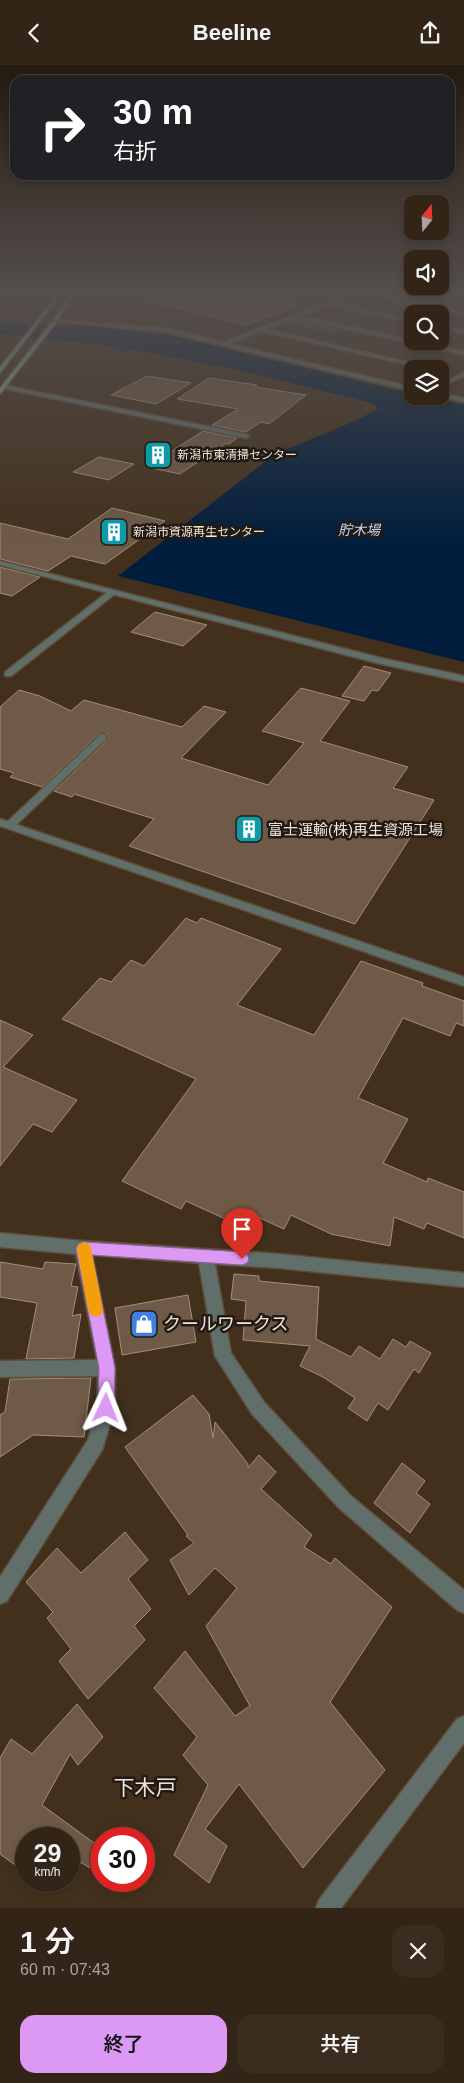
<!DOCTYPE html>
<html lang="ja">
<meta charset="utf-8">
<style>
:root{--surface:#322416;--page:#3a2c1f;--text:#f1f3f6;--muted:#a8a4a1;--line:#4d4135;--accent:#dc99f4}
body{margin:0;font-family:Helvetica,"Noto Sans JP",sans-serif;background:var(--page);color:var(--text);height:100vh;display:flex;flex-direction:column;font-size:19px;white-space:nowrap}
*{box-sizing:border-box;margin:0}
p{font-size:16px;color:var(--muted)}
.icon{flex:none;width:28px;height:28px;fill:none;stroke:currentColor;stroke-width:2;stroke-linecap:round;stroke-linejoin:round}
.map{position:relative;height:1843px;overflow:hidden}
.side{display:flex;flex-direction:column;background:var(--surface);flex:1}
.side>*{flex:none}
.guide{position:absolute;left:10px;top:10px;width:445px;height:105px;border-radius:15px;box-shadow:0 2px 8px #0003,0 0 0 1px var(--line);background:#202124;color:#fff;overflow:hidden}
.needle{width:32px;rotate:18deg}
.buttons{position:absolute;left:404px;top:130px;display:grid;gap:10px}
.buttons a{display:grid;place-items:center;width:45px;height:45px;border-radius:10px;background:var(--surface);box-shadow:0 2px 8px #0003,0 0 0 1px var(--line);font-size:25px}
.speed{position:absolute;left:15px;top:1762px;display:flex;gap:10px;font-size:25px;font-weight:700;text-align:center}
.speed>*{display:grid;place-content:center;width:65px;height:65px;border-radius:50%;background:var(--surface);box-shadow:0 2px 8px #0003,0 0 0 1px var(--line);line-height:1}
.speed small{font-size:12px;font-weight:400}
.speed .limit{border:8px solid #d22;background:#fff;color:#111}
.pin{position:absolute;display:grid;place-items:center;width:42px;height:42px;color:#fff;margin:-51px -21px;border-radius:50% 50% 50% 0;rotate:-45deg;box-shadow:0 0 5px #0007}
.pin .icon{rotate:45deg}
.me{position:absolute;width:55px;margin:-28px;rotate:2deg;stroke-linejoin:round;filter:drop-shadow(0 0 4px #0008)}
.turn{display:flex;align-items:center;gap:18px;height:105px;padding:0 20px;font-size:22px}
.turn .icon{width:65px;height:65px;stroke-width:2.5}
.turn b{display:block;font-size:35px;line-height:42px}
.round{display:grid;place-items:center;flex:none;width:52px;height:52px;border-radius:15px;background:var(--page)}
.overview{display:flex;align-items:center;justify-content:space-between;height:85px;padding:0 20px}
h1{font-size:30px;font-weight:600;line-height:38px}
.primary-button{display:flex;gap:10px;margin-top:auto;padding:10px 20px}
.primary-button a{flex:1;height:58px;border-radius:15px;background:var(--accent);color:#111;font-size:20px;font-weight:600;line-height:58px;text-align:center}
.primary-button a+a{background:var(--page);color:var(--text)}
header{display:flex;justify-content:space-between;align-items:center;height:65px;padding:0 20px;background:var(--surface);font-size:22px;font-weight:600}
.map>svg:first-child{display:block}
.green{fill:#3d6537}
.water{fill:#001d3d}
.building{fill:#6e5a46;stroke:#a48e79}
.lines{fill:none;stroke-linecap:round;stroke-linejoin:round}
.lane-casing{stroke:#5e4d3b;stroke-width:3}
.street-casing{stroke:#5e4d3b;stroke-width:3}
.primary-casing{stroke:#5e4d3b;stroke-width:3}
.path{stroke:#9a8b7c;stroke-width:1;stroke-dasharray:1 2;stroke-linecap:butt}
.lane{fill:#616f6b;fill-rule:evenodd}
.street{fill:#616f6b;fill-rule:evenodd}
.primary{fill:#8ca9a1;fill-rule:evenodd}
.route{fill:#dc99f4;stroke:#8f639f}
.slow{fill:#f59e0b}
.labels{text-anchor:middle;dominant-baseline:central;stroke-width:5;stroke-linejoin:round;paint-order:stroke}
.far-poi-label{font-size:12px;fill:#efe3d8;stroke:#221a12;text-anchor:start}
.far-water-label{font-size:14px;font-style:italic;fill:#b9d7fb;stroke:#221a12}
.poi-label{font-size:15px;fill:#efe3d8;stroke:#221a12;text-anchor:start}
.near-poi-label{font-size:18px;fill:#efe3d8;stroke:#221a12;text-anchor:start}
.near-quarter-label{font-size:21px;fill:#efe3d8;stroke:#221a12}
</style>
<header><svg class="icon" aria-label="back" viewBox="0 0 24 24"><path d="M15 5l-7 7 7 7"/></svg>Beeline<svg class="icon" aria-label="share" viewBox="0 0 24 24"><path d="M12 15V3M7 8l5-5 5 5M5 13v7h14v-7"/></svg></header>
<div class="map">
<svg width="464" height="1843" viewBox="0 0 464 1843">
<rect width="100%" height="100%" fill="#42301d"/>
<path class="green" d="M295,251L343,262L330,267L282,257Z"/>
<path class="water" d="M0,256L70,263L72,260H79L166,269L412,329V331H424L464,340V597L118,511L275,389L350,358L377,345L375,339L243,306L130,284L123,287L118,285L120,282L0,269Z"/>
<path class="building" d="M142,225H237L304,239L246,260L141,234Z
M147,311L191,318L156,339L111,330Z
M209,313L257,320L255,322L306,330L269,359L261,357L246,367L212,360L238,344L177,334Z
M203,366L237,373L229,379L226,378L180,409L147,402Z
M99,392L134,399L109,415L73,407Z
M112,443L165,456L105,499L71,491L48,506L0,494V458L68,474Z
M0,502L40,512L12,531L0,528Z
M155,547L207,560L183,581L131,567Z
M364,601L391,608L378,626L372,625L364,636L342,631Z
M301,623L350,636L320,676L408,702L393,723L434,735L355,859L129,781L154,754L74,729L72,732L54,726L107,675V668L99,669L42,722L10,712L14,708L0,704V642L19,625L40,631L71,646L84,635L182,662L204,641L226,647L181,693L268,720L304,678L262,666Z
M186,853L197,858L201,853L281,884L237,940L314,970L361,896L423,918L422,921L464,936V961L456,958L450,971L403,953L358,1033L408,1054L383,1098L427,1117L428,1113L464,1127V1173L427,1158L424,1164L394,1152L390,1181L331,1169L291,1150L284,1164L251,1149L243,1162L186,1136L181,1144L122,1116L196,1014L62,954L100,913L111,917L131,895L144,901Z
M0,955L33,970L3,1002L77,1035L52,1067L33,1059L0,1101Z
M0,1197L43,1204L45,1197L76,1199L71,1221L78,1222L72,1251L81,1249L74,1293L26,1294L37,1238L0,1232Z
M234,1209L259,1211V1216L319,1222L316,1274L351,1292L359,1281L380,1294L393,1274L406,1282L410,1276L431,1288L419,1308L414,1304L388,1345L378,1338L367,1356L348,1343L355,1333L323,1312L300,1301L310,1281L243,1275L246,1236L231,1234Z
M188,1230L196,1277L122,1290L115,1243Z
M91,1313L84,1372L33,1370L0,1392V1350L5,1347L10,1314Z
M193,1330L209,1349L213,1373L215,1357L248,1399V1403L259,1390L276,1407L261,1424L312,1470L304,1482L331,1499L335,1493L392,1542L330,1637L385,1705L303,1803L239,1719L205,1764L227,1781L209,1818L174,1790L208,1720L183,1690L197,1672L154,1623L185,1586L235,1651L250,1641L206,1561L237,1523L215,1503L189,1530L170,1495L194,1478L186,1471L188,1470L125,1382Z
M402,1398L425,1416L416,1428L430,1439L410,1468L374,1438Z
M125,1467L148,1495L128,1514L151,1544L134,1561L145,1575L88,1634L59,1596L71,1584L47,1553L53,1547L26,1517L57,1483L81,1508Z
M77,1639L103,1672L78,1700L70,1689L42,1740L101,1783V1809L69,1791V1774H26V1808L0,1789V1693L11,1674L32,1689Z"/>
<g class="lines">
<g class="lane-casing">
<path id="lane" d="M109,526L116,528L11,611H5V607Z
M103,669L106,670V674L14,762H6L5,760L6,758L100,670Z"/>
</g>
<g class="street-casing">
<path id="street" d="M357,225H365L464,247V249L360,228L334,238L412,255V257L329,240L301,251L464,286V290L296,253L266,264L437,304H426L261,266L230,279L412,322V326L166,267L53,256L55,255L166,263L224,277Z
M443,225L464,227V229L445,226Z
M440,260L464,265V269L440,264Z
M464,307V311L440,323V319Z
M3,320L246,369L249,371L246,373L1,323Z
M440,328L464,333V337L438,331H440Z
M0,496L381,593L464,611V617L377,598L0,500Z
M0,754L464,912V921L0,761Z
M0,1168L83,1176L279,1189L464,1208V1222L279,1203L215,1199L231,1288L264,1337L351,1431L464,1525V1548L457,1545L339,1443L252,1349L215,1291L199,1198L92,1190L115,1303V1343L102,1385L7,1536L0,1539V1512L88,1375L97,1343L98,1311L0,1312V1296L97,1295L76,1189L0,1182Z
M464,1651V1678L341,1843H316L319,1835L457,1654Z"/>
</g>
<g class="primary-casing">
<path id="primary" d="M61,225H65L0,308V302Z
M73,225H77L57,257L0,329V323L53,255Z"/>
</g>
<path class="path" d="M0,250L21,252"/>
<use href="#lane" class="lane"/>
<use href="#street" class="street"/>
<use href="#primary" class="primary"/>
</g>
<linearGradient id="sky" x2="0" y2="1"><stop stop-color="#241a10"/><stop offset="0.47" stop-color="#544e4c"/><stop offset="1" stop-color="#544e4c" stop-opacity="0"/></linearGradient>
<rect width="464" height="483" fill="url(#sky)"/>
<path class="route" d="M84,1177L242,1187L247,1189L249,1194L247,1198L242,1200L92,1190L115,1303L114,1343L111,1349L106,1351L100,1349L98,1343L99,1303L76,1183L79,1179Z"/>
<path class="slow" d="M84,1177L89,1179L91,1183L103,1245L101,1250L96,1252L91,1250L88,1245L77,1183L79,1179Z"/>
<defs>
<g id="building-square" transform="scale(1.4375)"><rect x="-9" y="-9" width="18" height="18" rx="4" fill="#0f9aa8" stroke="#221a12"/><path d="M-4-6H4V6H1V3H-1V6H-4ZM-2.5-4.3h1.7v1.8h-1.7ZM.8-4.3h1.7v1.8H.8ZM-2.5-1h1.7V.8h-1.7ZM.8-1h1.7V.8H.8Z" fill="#fff"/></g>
<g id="shop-square" transform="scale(1.4375)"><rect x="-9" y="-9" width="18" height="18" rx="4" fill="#3f7fe0" stroke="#221a12"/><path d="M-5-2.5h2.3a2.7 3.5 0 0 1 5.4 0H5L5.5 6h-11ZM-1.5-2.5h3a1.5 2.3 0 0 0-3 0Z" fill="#fff"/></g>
</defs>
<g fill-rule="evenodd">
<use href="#building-square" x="158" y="390"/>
<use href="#building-square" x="114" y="467"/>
<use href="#building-square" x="249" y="764"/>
<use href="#shop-square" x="144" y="1259"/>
</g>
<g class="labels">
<g class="far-poi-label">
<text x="177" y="390">新潟市東清掃センター</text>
<text x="133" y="467">新潟市資源再生センター</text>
</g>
<g class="far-water-label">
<text x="359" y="465">貯木場</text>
</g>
<g class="poi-label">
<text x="268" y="764">富士運輸(株)再生資源工場</text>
</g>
<g class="near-poi-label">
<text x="163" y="1259">クールワークス</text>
</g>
<g class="near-quarter-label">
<text x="145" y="1722">下木戸</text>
</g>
</g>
</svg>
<div class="buttons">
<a><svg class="needle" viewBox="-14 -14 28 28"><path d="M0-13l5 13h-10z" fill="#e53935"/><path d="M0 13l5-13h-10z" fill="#a8a4a1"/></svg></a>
<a><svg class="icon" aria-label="sound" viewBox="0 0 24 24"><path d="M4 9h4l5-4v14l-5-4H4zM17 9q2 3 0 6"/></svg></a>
<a><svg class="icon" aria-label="search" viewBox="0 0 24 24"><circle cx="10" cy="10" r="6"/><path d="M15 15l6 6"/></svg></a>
<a><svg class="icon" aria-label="layers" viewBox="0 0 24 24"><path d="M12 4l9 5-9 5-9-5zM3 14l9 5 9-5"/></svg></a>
</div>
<div class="speed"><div>29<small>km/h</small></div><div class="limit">30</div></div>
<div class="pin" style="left:242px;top:1194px;background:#d93025"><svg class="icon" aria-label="arrive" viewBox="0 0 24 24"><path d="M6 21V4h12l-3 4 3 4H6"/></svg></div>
<svg class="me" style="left:106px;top:1343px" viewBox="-20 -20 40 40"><path d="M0-17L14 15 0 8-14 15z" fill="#dc99f4" stroke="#fff" stroke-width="4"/></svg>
<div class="guide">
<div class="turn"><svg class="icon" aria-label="right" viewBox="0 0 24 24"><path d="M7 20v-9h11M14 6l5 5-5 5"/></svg><div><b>30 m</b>右折</div></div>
</div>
</div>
<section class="side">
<div class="overview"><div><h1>1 分</h1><p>60 m · 07:43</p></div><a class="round"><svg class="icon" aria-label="close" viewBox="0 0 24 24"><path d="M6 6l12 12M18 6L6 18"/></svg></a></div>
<div class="primary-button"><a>終了</a><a>共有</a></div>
</section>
